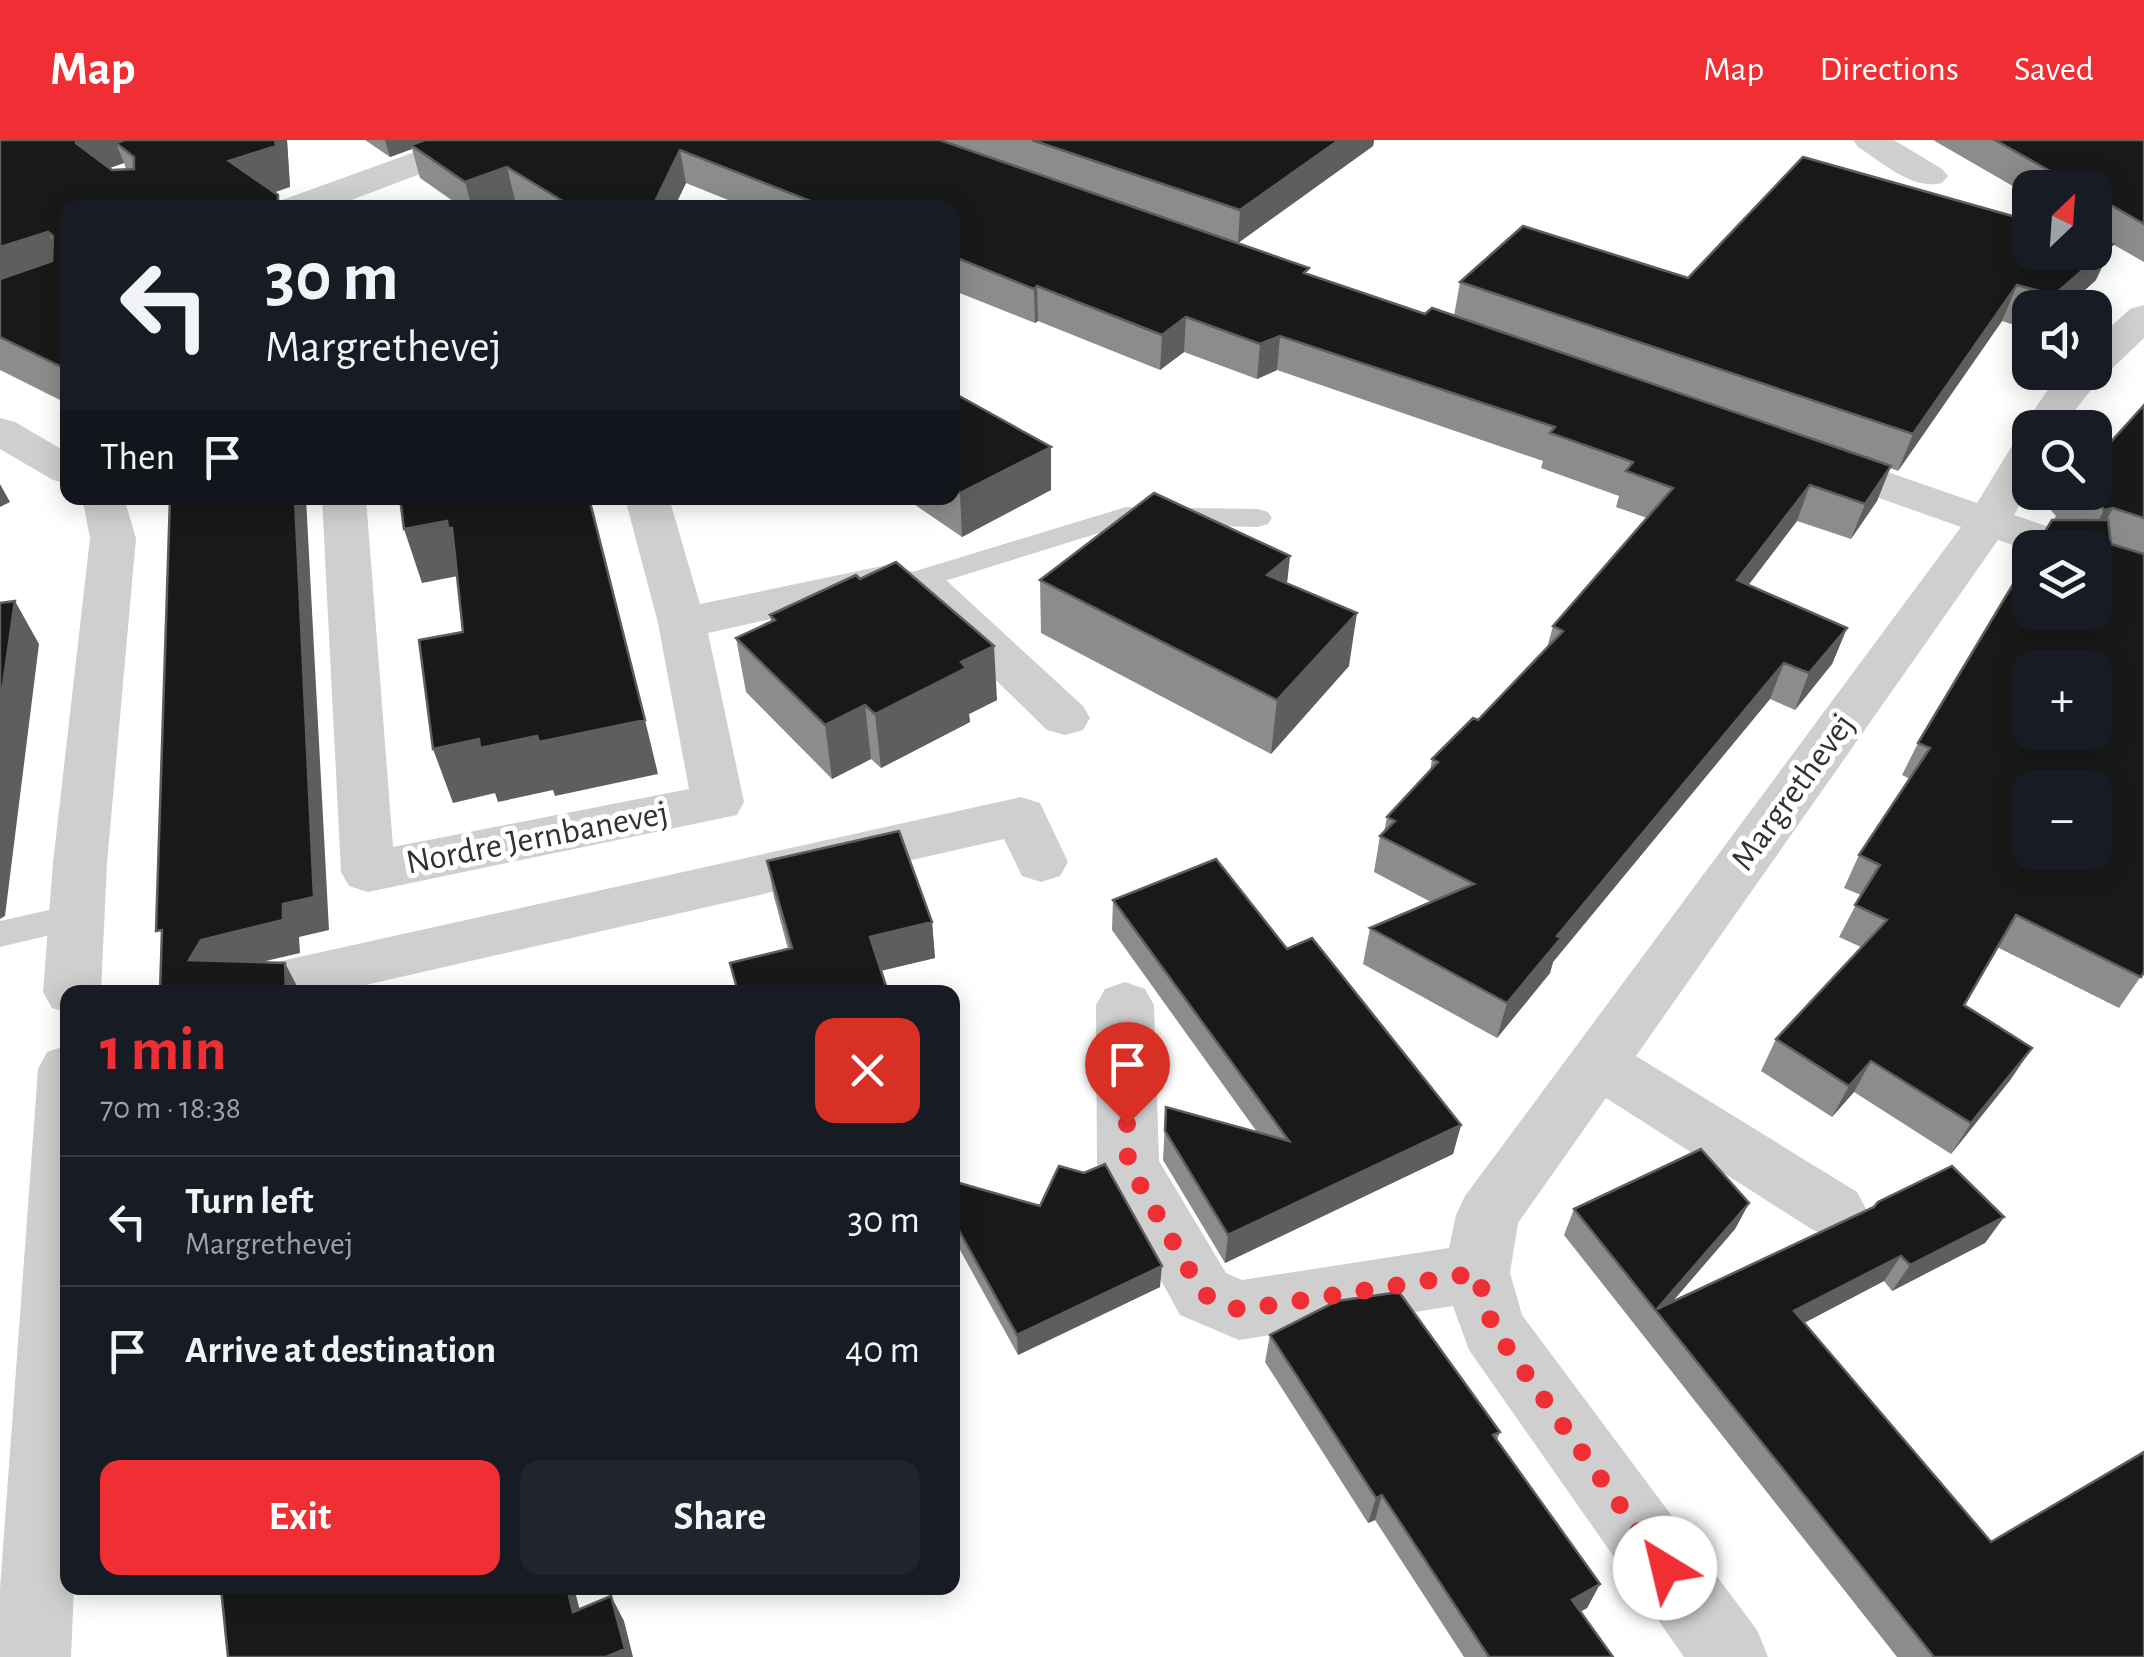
<!DOCTYPE html>
<meta charset="utf-8">
<style>
:root{--surface:#171b24;--page:#20242c;--text:#f1f3f6;--muted:#9ea1a6;--line:#363941;--accent:#ef2f33}
body{margin:0;font-family:"Alegreya Sans",sans-serif;background:var(--page);color:var(--text);height:100vh;display:flex;flex-direction:column;font-size:38px;white-space:nowrap}
*{box-sizing:border-box;margin:0}
p{font-size:32px;color:var(--muted)}
.icon{flex:none;width:55px;height:55px;fill:none;stroke:currentColor;stroke-width:2;stroke-linecap:round;stroke-linejoin:round}
.map{position:relative;flex:1;overflow:hidden}
.drawer{position:absolute;left:60px;top:845px;width:900px;height:610px;display:flex;flex-direction:column;background:var(--surface);border-radius:20px;box-shadow:0 5px 25px #0003}
.drawer>*{flex:none}
.top-card{position:absolute;left:60px;top:60px;width:900px;height:305px;border-radius:20px;box-shadow:0 5px 25px #0003;background:#171b24;color:var(--text);overflow:hidden}
.needle{width:65px;rotate:25deg}
.fabs{position:absolute;left:2012px;top:30px;display:grid;gap:20px}
.fabs a{display:grid;place-items:center;width:100px;height:100px;border-radius:20px;background:var(--surface);box-shadow:0 5px 25px #0003;font-size:50px}
.pin{position:absolute;display:grid;place-items:center;width:85px;height:85px;color:#fff;margin:-102px -42px;border-radius:50% 50% 50% 0;rotate:-45deg;box-shadow:0 0 10px #0007}
.pin .icon{rotate:45deg}
.me{position:absolute;width:110px;margin:-55px;rotate:324deg;stroke-linejoin:round;filter:drop-shadow(0 0 8px #0008)}
.turn{display:flex;align-items:center;gap:35px;height:210px;padding:0 40px;font-size:45px}
.turn .icon{width:130px;height:130px;stroke-width:2.5}
.turn b{display:block;font-size:70px;line-height:85px}
.then{display:flex;align-items:center;height:95px;padding:0 40px;background:#0003;gap:20px;font-size:38px}
.round{display:grid;place-items:center;flex:none;width:105px;height:105px;border-radius:20px;background:var(--page)}
.overview{display:flex;align-items:center;justify-content:space-between;height:170px;padding:0 40px}
h1{font-size:60px;font-weight:700;line-height:75px;color:var(--accent)}
.primary-button{display:flex;gap:20px;margin-top:auto;padding:20px 40px}
.primary-button a{flex:1;height:115px;border-radius:20px;background:var(--accent);color:#fff;font-size:40px;font-weight:700;line-height:115px;text-align:center}
.primary-button a+a{background:var(--page);color:var(--text)}
ul{padding:0;list-style:none}
li{display:flex;align-items:center;gap:30px;height:130px;padding:0 40px;border-top:2px solid var(--line)}
li div{flex:1}
li b{display:block;font-size:38px}
li em{font-style:normal}
header{display:flex;align-items:center;gap:60px;box-sizing:border-box;height:140px;padding:0 50px;background:var(--accent);color:#fff}
header strong{font-size:48px}
nav{display:flex;gap:55px;margin-inline-start:auto;font-size:35px}
.map>svg:first-child{display:block}
.lines{fill:none;stroke-linecap:round;stroke-linejoin:round}
.service{fill:#cfcfcf;fill-rule:evenodd}
.minor{fill:#cfcfcf;fill-rule:evenodd}
.tertiary{fill:#cfcfcf;fill-rule:evenodd}
.wall{fill:#8c8c8c;fill-rule:evenodd}
.shaded-wall{fill:#5e5e5e}
.building{fill:#191919;stroke:#5e5e5e;stroke-width:2.5;fill-rule:evenodd}
.route{stroke:#ef2f33;stroke-width:18;stroke-dasharray:0 32.4}
.labels{text-anchor:middle;dominant-baseline:central;stroke-width:10;stroke-linejoin:round;paint-order:stroke}
.street-label{font-size:35px;fill:#323232;stroke:#fff}
</style>
<header>
<strong>Map</strong>
<nav><a>Map</a><a>Directions</a><a>Saved</a></nav>
</header>
<div class="map">
<svg width="2144" height="1517" viewBox="0 0 2144 1517">
<rect width="100%" height="100%" fill="#fff"/>
<g class="lines">
<path class="service" d="M1126,367L1258,369L1268,372L1272,378L1268,384L1258,387L1128,384L906,453L896,451L891,444L896,437Z
M76,764L88,768L94,777L88,786L0,807V781Z"/>
<path class="minor" d="M1853,0H1894L1942,29L1948,36L1942,43C1913,51 1882,22 1858,7Z
M2144,165V198C2113,228 2086,250 2064,288H2030V347L2014,375L2081,398L2087,408H2030V411L1998,400L1636,916L1857,1052L1867,1071L1857,1090L1835,1098L1813,1090L1606,958L1518,1083L1510,1133L1522,1175L1757,1490L1768,1517H1684L1469,1210L1453,1166L1239,1200L1180,1175L1097,1024L1096,865L1105,849L1125,842L1145,849L1154,865L1159,1021L1226,1133L1242,1140L1449,1108L1456,1075L1465,1056L1961,387L1797,329L1791,320L1797,311L1812,307L1827,311L1977,363L2015,301L2030,297L2022,288L2060,232H2095V201L2130,169Z
M322,358H366L393,707L689,649L658,483L625,358H669L700,464L887,425L946,440L1083,566L1090,578L1083,590L1065,595L1047,590L914,460L887,453L708,493L744,662L737,675L368,752L349,746L341,732Z
M1021,657L1040,663L1068,722L1060,736L1041,742L1022,736L1004,699L335,852H211L220,836L240,830Z"/>
<path class="tertiary" d="M448,0H497L492,7L330,68H277L282,60Z
M0,278L15,282L68,313V344L53,340L0,309Z
M78,358H124L136,398L107,723L101,852H68V873L52,868L43,852L53,723L90,398L84,367Z
M68,905V1448H74L71,1517H0V1449L38,929L47,912Z"/>
</g>
<path class="wall" d="M0,0H287L290,47L68,68V264L0,230ZM124,23L126,29L112,30L110,28Z
M365,0H1374L1373,6L1238,103L1308,134L1425,174L1454,176L1460,142L1688,138L2096,140L2065,168H2030V190L2002,181L1898,331L1890,328L1877,361L1851,399L1797,381L1748,445L1847,488L1832,524L1795,570L1770,559L1553,822L1550,833L1497,898L1363,824L1370,788L1431,762L1374,732L1380,696L1384,692L1387,677L1430,631L1432,619L1478,580L1547,508L1553,486L1647,378L1616,367L1619,356L1541,328L1543,321L1277,230L1257,239L1184,212L1160,230L1038,181L1035,183L952,150V68H748L686,43L674,68H526L515,60L495,68H463L420,38L412,9L390,17Z
M1933,0H2144V122L2095,94V48H2030V56Z
M952,252L1051,307V350L962,397L905,358H952Z
M2144,265V832L2119,868L1997,807L1964,865L2011,939L1951,1014L1854,952L1832,977L1761,931L1776,899L1861,807L1839,797L1861,755L1844,748L1859,715L1910,639L1902,635L1918,603L2056,376L2035,352H2095L2108,305Z
M1290,416L1287,443L1349,526L1271,614L1041,493L1040,440Z
M770,475L997,560L969,574L970,582L881,628L871,619L832,639L746,552L736,498L771,482Z
M767,721L932,782L935,818L881,831L888,852H737L730,823L788,809L774,757Z
M1113,760L1287,809L1461,985L1453,1014L1225,1123L1163,1020L1166,967L1257,992L1112,790Z
M1084,1033L1160,1147L1018,1215L960,1110L952,1112V1041L1040,1066Z
M1749,1063L1735,1089L1673,1161L2004,1077L1985,1103L1892,1151L1884,1141L1804,1183L1991,1402L2144,1517H1897L1564,1095L1574,1069Z
M1270,1195L1500,1292L1497,1300L1600,1444L1587,1468L1581,1471L1613,1517H1464L1375,1380L1368,1383L1265,1222Z"/>
<path class="shaded-wall" d="M76,0H192L134,17L116,3L124,23L98,32L93,39Z
M275,0H287L290,47L244,63L229,21Z
M385,0H437L411,5L412,9L390,17Z
M1339,0H1374L1373,6L1238,103L1240,70Z
M680,10L686,43L674,68H652Z
M507,27L515,60L495,68H472L465,42Z
M48,92L67,134L0,156V107Z
M2113,104L2096,140L2065,168H2048L2054,155Z
M2017,145L2002,181L1898,331L1913,294Z
M1037,146L1038,181L1035,183L1034,149Z
M1186,177L1184,212L1160,230L1162,195Z
M1280,196L1277,230L1257,239L1260,204Z
M1051,307V350L962,397L960,353Z
M1891,326L1877,361L1851,399L1865,364Z
M0,344L10,362L0,367Z
M1810,345L1797,381L1725,476L1737,440Z
M295,358H306L329,790L299,797L300,813L219,832L189,820L201,800L283,764Z
M2113,368L2096,400L2088,402L2104,370Z
M447,381L452,388L463,435L422,443L404,389Z
M1290,416L1284,469L1267,435Z
M15,461L39,504L5,776L0,779V566Z
M1357,473L1349,526L1271,614L1277,560Z
M1847,488L1832,524L1795,570L1809,533Z
M994,506L997,560L969,574L970,582L881,628L875,574L961,522Z
M1784,523L1770,559L1553,822L1550,833L1497,898L1507,863L1557,796Z
M865,565L871,619L832,639L825,585Z
M645,580L658,634L555,656L553,650L498,662L495,653L453,663L433,609L479,599L537,596Z
M932,782L935,818L875,832L870,797Z
M285,823L300,852H286Z
M2032,908L2011,939L1951,1014L1971,983Z
M1871,921L1854,952L1832,977L1849,946Z
M1461,985L1453,1014L1225,1123L1228,1095Z
M1749,1063L1735,1089L1660,1176L1656,1171Z
M2004,1077L1985,1103L1892,1151L1910,1125Z
M958,1089L960,1110L952,1112V1090Z
M1901,1116L1884,1141L1779,1196L1794,1171Z
M1162,1126L1160,1147L1018,1215L1017,1195Z
M1382,1355L1375,1380L1368,1383L1376,1358Z
M1600,1444L1587,1468L1559,1483L1572,1460Z
M567,1448H574L587,1497L573,1472Z
M611,1456L624,1481L633,1517H606Z"/>
<path class="building" d="M0,0H76V3L112,30L134,29V17L116,3L124,0H275L276,6L229,21L278,55V68H68V230L0,197V139L52,121L53,96L48,92L0,107Z
M425,0H940L1309,128L1304,133L1425,174L1432,168L1891,326L1865,364L1810,345L1737,440L1847,488L1809,533L1784,523L1557,796L1561,798L1507,863L1370,788L1474,744L1380,696L1395,681L1387,677L1438,622L1432,619L1473,578L1478,580L1563,491L1553,486L1673,348L1626,331L1633,322L1550,293L1555,287L1280,196L1260,204L1186,177L1162,195L1037,146L1034,149L952,116V68H828L680,10L652,68H574L507,27L465,42L411,5Z
M1032,0H1339L1240,70Z
M1995,0H2144V84L2095,56V48H2080Z
M1803,17L2030,81V112H2095V99L2113,104L2054,155L2017,145L1913,294L1460,142L1523,86L1688,138Z
M952,252L1051,307L960,353L952,348Z
M2144,265V378L2113,368L2104,370L2099,362L2069,352H2095V301L2108,305Z
M1154,353L1290,416L1267,435L1357,473L1277,560L1040,440Z
M170,358H295L314,757L283,764V780L201,800L189,820L285,823L286,852H160L162,790L156,791Z
M400,358H589L645,580L539,602L537,596L480,608L479,599L433,609L419,500L463,492L452,388H448L447,381L404,389Z
M2052,380H2108L2111,404L2144,414V832L2141,837L2016,775L1964,865L2032,908L1971,983L1871,921L1849,946L1776,899L1887,780L1855,765L1880,725L1859,715L1930,608L1918,603L2030,416V472H2095V408H2035ZM2030,528H2095V592H2030ZM2030,648H2095V712H2030Z
M896,422L994,506L961,522L966,528L875,574L865,565L825,585L736,498L775,480L770,475L856,435L860,439Z
M15,461L0,566V463Z
M899,691L932,782L870,797L888,852H738L730,823L792,808L767,721Z
M1216,719L1287,809L1312,798L1461,985L1228,1095L1165,991L1166,967L1289,1001L1113,760Z
M1701,1009L1749,1063L1657,1169L1874,1067L1878,1062L1952,1026L2004,1077L1910,1125L1901,1116L1794,1171L1991,1402L2144,1312V1517H1934L1574,1069Z
M1105,1024L1162,1126L1017,1195L958,1089L952,1090V1041L1040,1066L1059,1026L1084,1033Z
M1399,1152L1500,1292L1493,1295L1600,1444L1572,1460L1613,1517H1489L1382,1355L1376,1358L1270,1195L1337,1161Z
M221,1448H567L573,1472L611,1456L625,1509L606,1517H228Z"/>
<g class="lines">
<path class="route" d="M1127,984L1128,1024L1203,1154L1240,1170L1477,1133L1493,1188L1665,1428"/>
</g>
<g class="labels">
<g class="street-label">
<text transform="translate(1793 652) rotate(-54)">Margrethevej</text>
<text transform="translate(537 698) rotate(-11)">Nordre Jernbanevej</text>
</g>
</g>
</svg>
<div class="fabs">
<a><svg class="needle" viewBox="-14 -14 28 28"><path d="M0-13l5 13h-10z" fill="#e53935"/><path d="M0 13l5-13h-10z" fill="#9ea1a6"/></svg></a>
<a><svg class="icon" aria-label="sound" viewBox="0 0 24 24"><path d="M4 9h4l5-4v14l-5-4H4zM17 9q2 3 0 6"/></svg></a>
<a><svg class="icon" aria-label="search" viewBox="0 0 24 24"><circle cx="10" cy="10" r="6"/><path d="M15 15l6 6"/></svg></a>
<a><svg class="icon" aria-label="layers" viewBox="0 0 24 24"><path d="M12 4l9 5-9 5-9-5zM3 14l9 5 9-5"/></svg></a>
<a>+</a>
<a>−</a>
</div>
<div class="pin" style="left:1127px;top:984px;background:#d93025"><svg class="icon" aria-label="arrive" viewBox="0 0 24 24"><path d="M6 21V4h12l-3 4 3 4H6"/></svg></div>
<svg class="me" style="left:1665px;top:1428px" viewBox="-20 -20 40 40"><circle r="19" fill="#fff"/><path d="M0-13L10 11 0 6-10 11z" fill="#ef2f33"/></svg>
<div class="top-card">
<div class="turn"><svg class="icon" aria-label="left" viewBox="0 0 24 24"><path d="M17 20v-9H6M10 6l-5 5 5 5"/></svg><div><b>30 m</b>Margrethevej</div></div>
<div class="then">Then<svg class="icon" aria-label="arrive" viewBox="0 0 24 24"><path d="M6 21V4h12l-3 4 3 4H6"/></svg></div>
</div>
<section class="drawer">
<div class="overview"><div><h1>1 min</h1><p>70 m · 18:38</p></div><a class="round" style="background:#d93025;color:#fff"><svg class="icon" aria-label="close" viewBox="0 0 24 24"><path d="M6 6l12 12M18 6L6 18"/></svg></a></div>
<ul>
<li><svg class="icon" aria-label="left" viewBox="0 0 24 24"><path d="M17 20v-9H6M10 6l-5 5 5 5"/></svg><div><b>Turn left</b><p>Margrethevej</p></div><em>30 m</em></li>
<li><svg class="icon" aria-label="arrive" viewBox="0 0 24 24"><path d="M6 21V4h12l-3 4 3 4H6"/></svg><div><b>Arrive at destination</b></div><em>40 m</em></li>
</ul>
<div class="primary-button"><a>Exit</a><a>Share</a></div>
</section>
</div>
